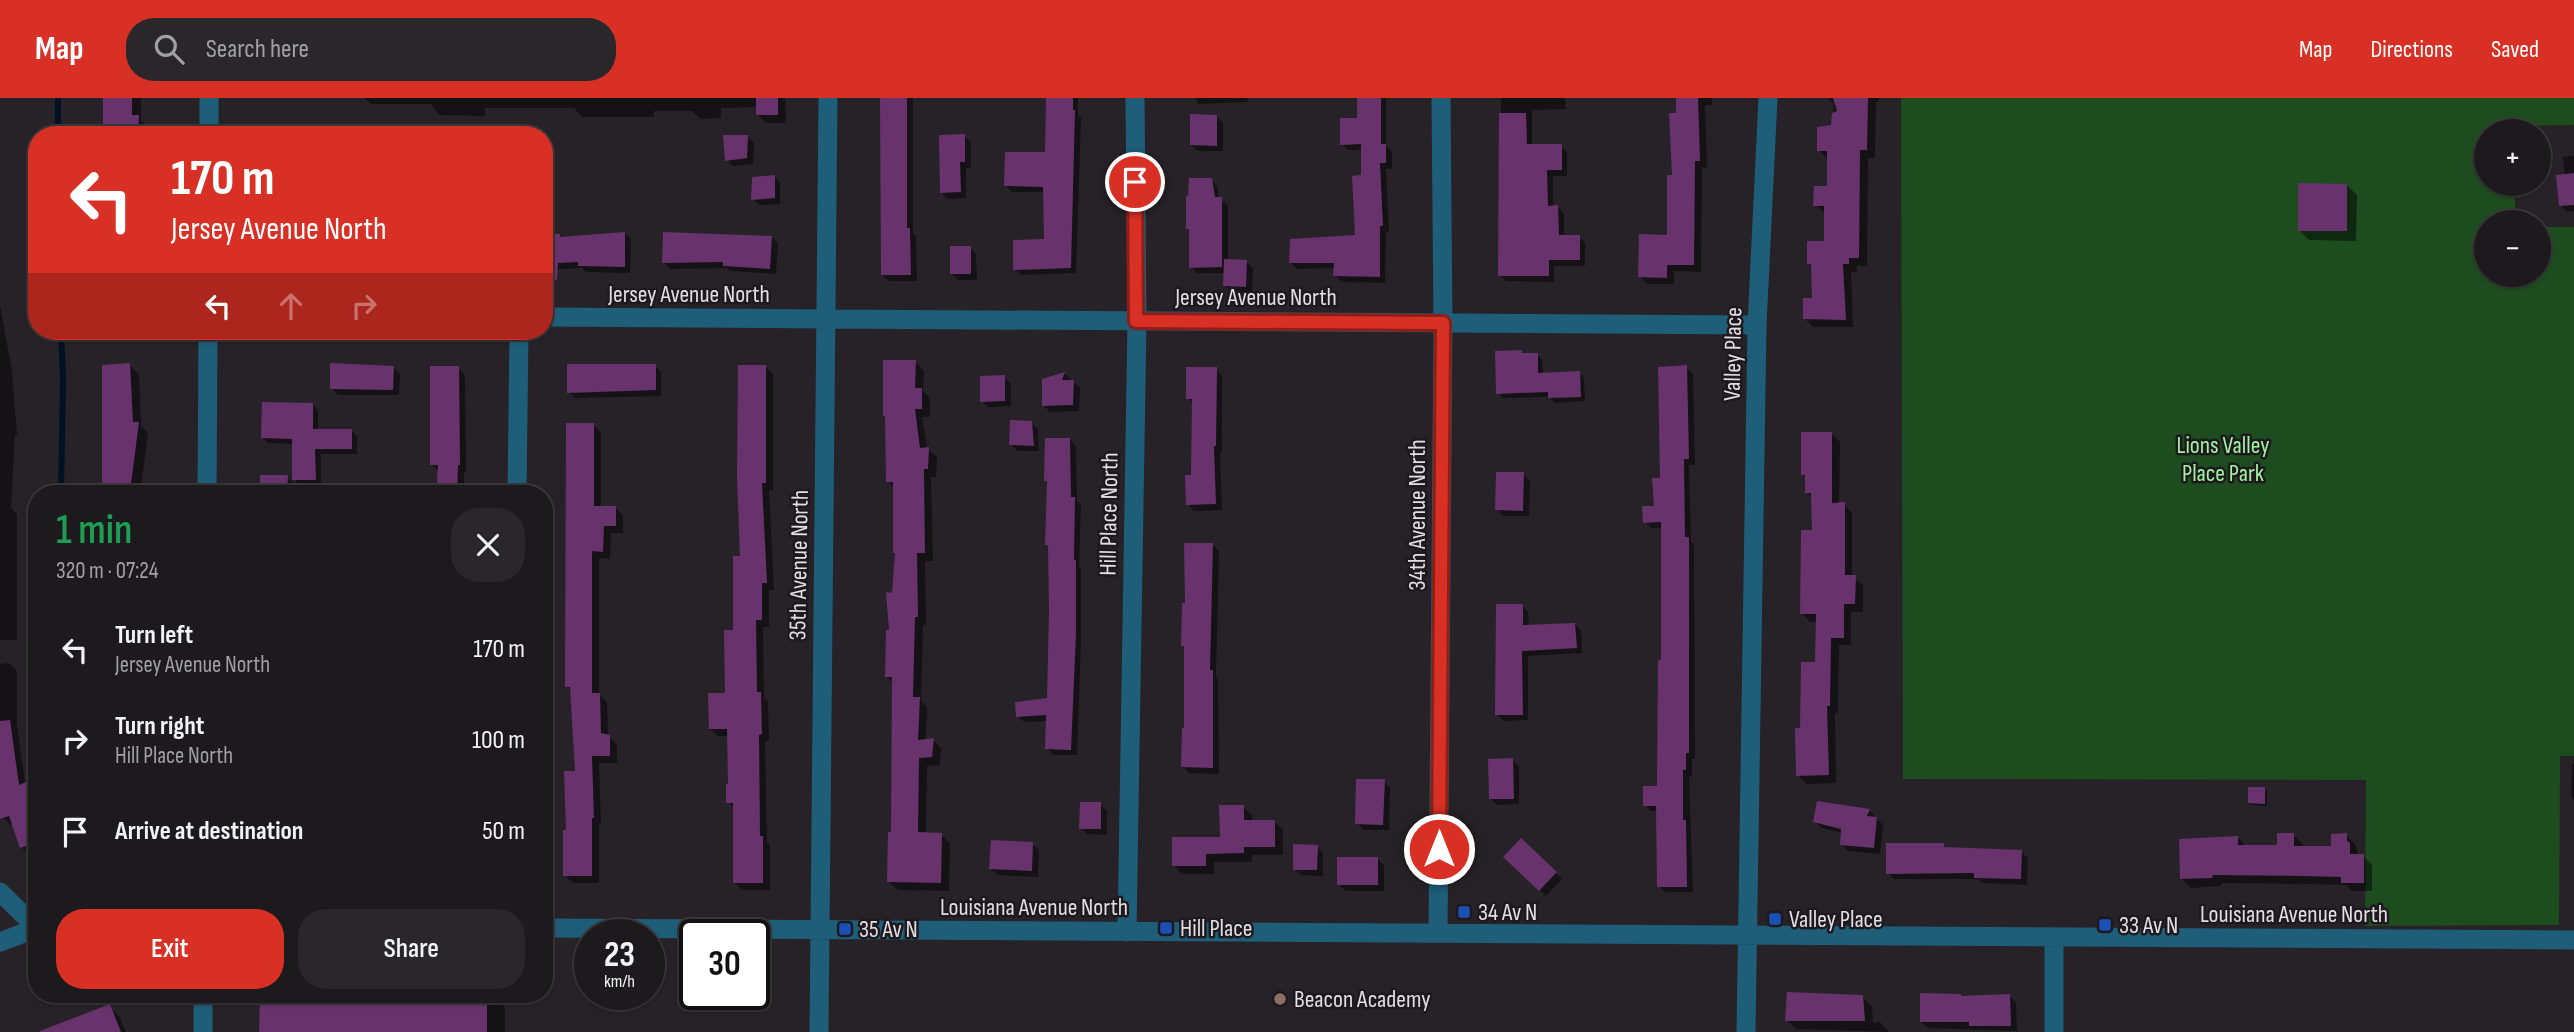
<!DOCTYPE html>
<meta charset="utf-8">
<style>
:root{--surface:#1d1a1d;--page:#2a272a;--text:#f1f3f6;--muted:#a0a1a4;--line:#3b383b;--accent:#d93025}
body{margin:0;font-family:"Sofia Sans Condensed",sans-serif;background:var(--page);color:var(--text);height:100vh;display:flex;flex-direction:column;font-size:26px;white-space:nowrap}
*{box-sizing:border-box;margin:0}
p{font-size:23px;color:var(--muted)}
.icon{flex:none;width:38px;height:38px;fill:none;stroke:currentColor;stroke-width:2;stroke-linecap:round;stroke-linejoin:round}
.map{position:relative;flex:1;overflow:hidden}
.side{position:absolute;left:28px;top:387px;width:525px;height:518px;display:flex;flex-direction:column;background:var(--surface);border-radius:28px;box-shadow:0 2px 5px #0004,0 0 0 2px var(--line)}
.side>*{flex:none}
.hud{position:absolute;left:28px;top:28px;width:525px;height:214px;border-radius:28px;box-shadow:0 2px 5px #0004,0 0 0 2px var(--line);background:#d93025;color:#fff;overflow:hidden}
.fabs{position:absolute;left:2474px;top:21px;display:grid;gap:14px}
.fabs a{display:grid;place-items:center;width:77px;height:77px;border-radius:50%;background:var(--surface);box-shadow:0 2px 5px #0004,0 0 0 2px var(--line);font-size:35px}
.speed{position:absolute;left:574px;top:821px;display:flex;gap:14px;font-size:35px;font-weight:700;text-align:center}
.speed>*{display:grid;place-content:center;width:91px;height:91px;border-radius:50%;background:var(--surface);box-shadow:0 2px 5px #0004,0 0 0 2px var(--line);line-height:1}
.speed small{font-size:18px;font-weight:400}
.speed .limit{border:4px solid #111;border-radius:10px;background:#fff;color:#111}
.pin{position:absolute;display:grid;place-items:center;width:60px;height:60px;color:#fff;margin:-30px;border:4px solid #fff;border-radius:50%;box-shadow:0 2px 7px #0007}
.me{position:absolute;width:77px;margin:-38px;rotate:0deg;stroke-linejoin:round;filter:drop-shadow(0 0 5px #0008)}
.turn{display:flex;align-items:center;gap:24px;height:147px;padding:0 28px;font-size:32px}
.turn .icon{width:91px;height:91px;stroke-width:2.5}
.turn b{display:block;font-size:49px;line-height:60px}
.lanes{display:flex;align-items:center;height:66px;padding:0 28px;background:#0003;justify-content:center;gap:35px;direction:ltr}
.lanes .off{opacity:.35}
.round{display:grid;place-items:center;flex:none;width:74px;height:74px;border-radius:28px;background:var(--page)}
.summary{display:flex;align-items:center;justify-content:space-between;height:119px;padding:0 28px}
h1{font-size:42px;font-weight:600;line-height:52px;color:#1e9e55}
.button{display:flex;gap:14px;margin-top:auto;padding:14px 28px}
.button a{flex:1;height:80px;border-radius:28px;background:var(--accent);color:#fff;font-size:28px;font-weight:600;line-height:80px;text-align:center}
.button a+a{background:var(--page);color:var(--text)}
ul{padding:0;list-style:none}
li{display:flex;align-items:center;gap:21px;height:91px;padding:0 28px}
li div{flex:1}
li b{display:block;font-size:26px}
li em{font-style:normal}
header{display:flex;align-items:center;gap:42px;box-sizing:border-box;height:98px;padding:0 35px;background:var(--accent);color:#fff}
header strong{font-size:33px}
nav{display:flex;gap:38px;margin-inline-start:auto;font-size:24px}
.search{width:490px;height:63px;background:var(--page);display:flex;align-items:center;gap:18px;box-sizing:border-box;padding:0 24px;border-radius:28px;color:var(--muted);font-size:26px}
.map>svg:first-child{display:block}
.green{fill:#1d4d1e}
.shadow{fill:#0007}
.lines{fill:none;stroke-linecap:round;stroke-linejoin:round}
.stream{stroke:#011223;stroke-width:6}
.building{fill:#68336c}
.minor{stroke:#1e5e79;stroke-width:19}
.tertiary{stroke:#1e5e79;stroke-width:19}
.route-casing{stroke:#8d1f18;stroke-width:18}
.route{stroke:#d93025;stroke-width:12}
.transit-dot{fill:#1a4fb4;stroke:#1d191e;stroke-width:2.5}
.education-dot{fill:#8d6e63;stroke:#1d191e;stroke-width:2.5}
.labels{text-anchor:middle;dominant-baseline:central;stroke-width:5;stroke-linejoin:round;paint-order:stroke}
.street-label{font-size:24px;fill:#e2dee2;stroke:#1d191e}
.park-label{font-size:24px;fill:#a1f39f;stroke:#1d191e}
.poi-label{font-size:24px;fill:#e2dee2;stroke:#1d191e;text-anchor:start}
</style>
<header>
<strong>Map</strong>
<div class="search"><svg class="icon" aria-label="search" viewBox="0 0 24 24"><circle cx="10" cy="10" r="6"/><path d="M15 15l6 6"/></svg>Search here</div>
<nav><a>Map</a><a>Directions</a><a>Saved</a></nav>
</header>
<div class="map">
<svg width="2574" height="934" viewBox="0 0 2574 934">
<rect width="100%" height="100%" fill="#272227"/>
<path class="green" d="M1901,0H2574V27L2515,28L2514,33H2487V86H2515V124H2487V177H2539V129H2574V658H2560L2559,827L2365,828L2366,682L1903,681Z"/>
<path class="shadow" d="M105,0H141V22L147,29V37H105Z
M364,0H785L786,25H766L758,17V9L721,10V20L701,21L692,13H654V19H582L574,10H485V18L439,17L431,6H371Z
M881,0H913V135L916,138L917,183H889L882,177Z
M1047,0H1078V18L1081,20L1076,175L1021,177L1015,171L1046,143L1045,94H1012L1006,88L1047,55Z
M1195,0H1247L1248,4L1198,6Z
M1359,0H1386V48L1392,54V71H1386L1389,134H1386L1385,185L1342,184L1335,177V170L1297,171L1291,165L1357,139L1363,79V52H1348L1342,46L1359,22Z
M1501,0H1565L1566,11L1532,12V48H1561L1567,54V78H1553V109H1558L1564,116V139H1579L1585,145V168H1554V184L1506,183L1500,177Z
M1678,0H1712V7H1705L1707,69L1702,70L1701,174L1674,173V186H1647L1640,178L1669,139Z
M1827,0H1879V4H1876L1875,60H1868L1867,168H1857V174H1851L1853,229H1813L1804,220L1814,201L1813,169L1809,165L1826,144V116L1815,107L1829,90L1827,61L1819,52L1832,29L1834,6Z
M1216,18L1223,25V53H1198L1191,47Z
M265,29L310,30L317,37H266Z
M747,38L754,45L753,66L733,68L727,62Z
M964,38L971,44V70H966V100L948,101L941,94Z
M2574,58V113L2567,114L2560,107L2565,78L2563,59Z
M774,78L780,85V106L760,107L753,101Z
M1211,82L1217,88L1219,101L1228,107V163L1246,164L1253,170L1252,195L1231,194L1225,188V175H1197L1191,169V134L1188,131Z
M2347,87L2357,97L2356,143L2309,142L2299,132Z
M625,135L631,142L630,175L586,174L582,170L544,172L559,137L563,141Z
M772,139L778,146L776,176L731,173L727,170L670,171L663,164Z
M970,150L976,156L977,182H958L951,175Z
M0,207L12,274L17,337H15L11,410L17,416V542H0Z
M106,233H135L134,241L113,240Z
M1537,256L1542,262L1543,277L1579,275L1584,280L1585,303L1555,305L1550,299L1503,300L1498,295Z
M915,264L924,273L923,293L930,300V319H922L927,351L937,359L936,379H931L933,463H925L926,527H923L921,603L927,609L926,643L933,642L941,650L940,667L927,668L926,736L941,737L950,745L949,793L898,792L889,784L893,736L894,586L887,579L897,456L895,391L888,384Z
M129,267L139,276L141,328L148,335L140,396H103L104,268Z
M655,267L661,274V298L575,300L569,294Z
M765,268L773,276V392H769L774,492H769V529H763L764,599L768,603L769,643H765L767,744L770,747V792H742L734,784L735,711L728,704L730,688L729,638H718L710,631L727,596Z
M393,269L400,276L399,297H338L332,290Z
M1686,269L1693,276L1695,367H1689L1691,444L1694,447L1695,661H1692V678H1689L1693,794H1665L1659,788L1658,713H1651L1645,707L1659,690L1663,564L1662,430H1651L1645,424L1655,410Z
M458,270L465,277L466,374H464V396H438L439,374L432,366Z
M1216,271L1222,278V354H1220L1222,412L1194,413L1188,406L1193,379L1194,306L1188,300Z
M1065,276L1080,290L1079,313L1050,314L1043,307V282Z
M1004,279L1011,286V308L988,309L982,303Z
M313,307L318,313V332H351L357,338V356H321V387H300L294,381L293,346L268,345L262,339Z
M1031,325L1038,331L1039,353H1017L1011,346Z
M593,327L601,334V410H616L623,418V435H611L610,461L599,460V596L607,604L608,638L617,647V665H599L601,727H599V785H573L565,777L567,734L576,675L572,594L567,588Z
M1832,336L1840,344L1839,406H1844L1852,415V479L1863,487V514H1851V547H1839L1838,615H1835L1836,685L1806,686L1798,677L1817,566V524H1810L1802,515L1814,434L1813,401L1807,394V381L1802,376Z
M1070,342L1076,348L1077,403L1081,407L1079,468L1081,470V543L1077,657H1053L1047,650V623L1024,624L1018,618L1049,601L1050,449L1047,446L1049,385L1046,382Z
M1523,376L1530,383L1529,418H1503L1497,411Z
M287,379L293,385V396H262Z
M1212,446L1219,453L1216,578L1218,580L1219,676L1189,675L1183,669L1186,550L1183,547Z
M1522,507L1528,514L1529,529L1575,526L1581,533L1582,555L1528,558V622L1503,623L1497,616Z
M9,565L17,573V626L25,685L33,694L37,707V755L29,757L21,749L14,727H11L3,720L0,709V566Z
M1512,662L1519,668V706L1497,707L1491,701Z
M2572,666H2574V702L2571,699Z
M1384,683L1390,690L1389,732H1363L1357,725Z
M2264,691L2267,693V708L2252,707L2249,705Z
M1818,705L1870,713L1883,727L1880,756L1848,753L1842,747L1843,735L1822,730L1815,724Z
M1100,706L1107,713V737L1087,736L1081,730Z
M1243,709L1252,717V723H1274L1283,732V757H1252V764H1214V776H1182L1174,767L1221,741Z
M2293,737L2303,746V750L2333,749L2346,737L2355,746L2359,758H2363L2372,767V793H2352L2346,787L2313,786L2222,785L2221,788L2191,790L2182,781L2237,739L2247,749H2279Z
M1521,742L1562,781L1546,798L1505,759Z
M1032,746L1039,752L1038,779L998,777L991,771Z
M1943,747L1947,751L2021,754L2028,760L2027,787L1982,785L1978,781H1894L1888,775Z
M1317,749L1323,755V778L1301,777L1294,771Z
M1377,760L1384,767V793H1346L1339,787Z
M434,896H491L505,910V934H261L434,903Z
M2010,898L2016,905L2017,933L1928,930L1921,924Z
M1862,899L1872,908L1873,925L1880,924L1889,934L1796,931L1787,922Z
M109,908L119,918L126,934H74Z"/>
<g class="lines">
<path class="stream" d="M58,37V0
M61,233L63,280L61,396"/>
</g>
<path class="building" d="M103,0H132V17H139L138,37H103Z
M756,0H778V17H756Z
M880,0H907V130H910L911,177H881Z
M1046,0H1073V12H1075L1071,170L1013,172V142L1044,141L1043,89L1004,88L1005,54H1045Z
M1357,0H1381V46H1386V65H1380L1383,128H1380V179L1333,178L1334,165H1289L1290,141L1355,137L1352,78L1361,77V46L1340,47V20H1357Z
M1676,0H1698L1700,63H1695L1694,167H1667V180L1638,179L1639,136L1667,137V77H1672L1669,15H1676Z
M1833,0H1868L1867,52H1860L1859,160H1849V166H1843L1846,222L1803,221V200H1812L1811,166H1807V143H1824V108H1813L1814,88H1827V53H1817V29L1831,27L1832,15L1837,13Z
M1499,15H1526L1527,46H1562V72H1547L1548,108L1558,107L1559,137H1580V162H1549V178H1498Z
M1190,16L1217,17V48L1190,47Z
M965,36V64H960L961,94L940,95L939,37Z
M723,37H748L747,60L725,63Z
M2574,75V107L2559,108L2556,77Z
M775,77V100L751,102L752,79Z
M1189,80H1212L1215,99H1222V169L1189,170V131H1186V98H1188Z
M2298,85L2347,86V133H2298Z
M625,134V169L578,168V164L558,165L557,182H544V135L560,136V139Z
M663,134L772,138L770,171L723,168V164L662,165Z
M950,148H971V176H950Z
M1224,161L1247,162L1246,189L1223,188Z
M1522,252V255H1538V275L1580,273L1581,299L1548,300V294L1496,296L1495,253Z
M883,262H916L915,290H922V311H915L920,350L929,349L928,371H924L925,455H917L918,519H915L913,599H920L918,642L934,640L932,659L919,660L918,734L942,735L941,785L887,784L888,734H891L892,579H885L886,532H889L886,494L892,495L895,455H893V384H886L885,318H883Z
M130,265L133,324H139L131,386H102V267Z
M330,265L394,268L393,292L330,291Z
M567,266H656V292L567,295Z
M738,267H766V385H762L767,485H762V522H756L757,594H761L762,636L759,637L760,738H763V785H733V705H726V686H728L727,631H709L708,595H725L724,532H733V458H740L737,379Z
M1687,267L1689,361H1684L1685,439H1689V655H1686V672H1683V722H1686L1687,789H1657L1656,708H1643V688H1657L1658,562H1661V424L1643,425L1642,408H1654L1652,380H1660L1658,269Z
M430,268H459L460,367H458L457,396H436L438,367H430Z
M1186,269H1217L1216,348H1214L1216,406L1186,407L1185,377H1191L1192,301H1186Z
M1065,274L1062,282H1074L1073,307L1042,308V281Z
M1005,277V303L980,304V278Z
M262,304L313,305V331H352V351H315L316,382H292V341L261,340Z
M1010,322L1032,323L1034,348L1009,347Z
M566,325H594V408H616V428H604L603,454L592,453V595H600L601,635L610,637V658H592L594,720H592V778H563V732H566L564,673H575L570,589H565Z
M1801,334H1832V405L1845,404V477H1856L1855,506H1844V540H1831L1830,608H1827L1829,677L1796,678L1795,630H1800L1801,564H1815L1816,516H1800L1801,432H1812L1811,395H1805V377H1801Z
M1045,340H1070L1071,399H1075L1074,462H1076V536L1071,652L1045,651L1046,617L1016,619L1015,604L1047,600L1049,513L1048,447H1045L1047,383H1044Z
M1496,374H1524L1523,413L1495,412Z
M260,377H288L287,396H260Z
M1184,445H1213L1210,572H1213V670L1181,669L1182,630H1184V548H1181L1182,505H1185Z
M1496,506H1523V527L1575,525L1577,550L1522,553L1523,617H1495Z
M10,622L19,687L26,684L37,723V745L20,750L9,718L0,721V623Z
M1513,660L1514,701H1489L1488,661Z
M1356,681H1385L1383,727L1355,726Z
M2248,689H2265V706L2248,705Z
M1817,703L1870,711L1867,718L1877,719L1874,750L1840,747L1841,731L1813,724Z
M1080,704H1101V731H1079Z
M1219,707H1244V722H1275V749H1244V755L1206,756V768H1172V739H1220Z
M2277,735H2294V748H2331V736L2347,735V743L2350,745V756H2364V785H2341V779L2303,778L2213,777L2212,780L2180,781L2179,741L2238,738V747H2277Z
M1521,740L1557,774L1539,793L1503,759Z
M991,742L1033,744L1032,773L989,771Z
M1886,745H1944V749L2022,752L2021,781L1974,780V775L1886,776Z
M1293,746L1318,747L1317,772H1293Z
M1337,759H1378V787H1337Z
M1787,894L1863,897L1865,923H1785Z
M1920,895L1961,896V898L2010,896L2011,928H1969V924H1920Z
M432,896H487V934H259L260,900L432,901Z
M110,906L121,934H40V933Z"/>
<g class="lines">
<path class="minor" d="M544,219L1757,227
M517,396L519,233
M0,794L37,830
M544,830L2574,842
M1127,834L1137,223L1135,0
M1438,835L1443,225L1441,0
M2054,840V934
M0,844L37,830
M819,934L828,0
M1746,934L1757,227L1768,0"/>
<path class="tertiary" d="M209,37V0
M207,396L208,233
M203,934V896"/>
</g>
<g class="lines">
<g class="route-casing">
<path id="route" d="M1135,84L1136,223L1443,225L1439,751"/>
</g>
<use href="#route" class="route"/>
</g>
<g class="transit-dot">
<rect x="1457" y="807" width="14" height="14" rx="3.5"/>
<rect x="1768" y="814" width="14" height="14" rx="3.5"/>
<rect x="2098" y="820" width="14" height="14" rx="3.5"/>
<rect x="1159" y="823" width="14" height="14" rx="3.5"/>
<rect x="838" y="824" width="14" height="14" rx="3.5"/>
</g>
<circle class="education-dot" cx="1280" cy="901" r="7"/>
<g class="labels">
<g class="street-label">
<text x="689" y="196">Jersey Avenue North</text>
<text x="1256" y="199">Jersey Avenue North</text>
<text transform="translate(1733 256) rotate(-89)">Valley Place</text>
<text transform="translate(1109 416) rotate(-89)">Hill Place North</text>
<text transform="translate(1417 417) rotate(-90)">34th Avenue North</text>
<text transform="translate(799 467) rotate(-89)">35th Avenue North</text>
<text x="1034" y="809">Louisiana Avenue North</text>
<text x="2294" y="816">Louisiana Avenue North</text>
</g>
<g class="park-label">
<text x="2223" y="347">Lions Valley<tspan x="2223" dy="28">Place Park</tspan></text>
</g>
<g class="poi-label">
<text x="1478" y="814">34 Av N</text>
<text x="1789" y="821">Valley Place</text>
<text x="2119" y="827">33 Av N</text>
<text x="1180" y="830">Hill Place</text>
<text x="859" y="831">35 Av N</text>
<text x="1294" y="901">Beacon Academy</text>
</g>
</g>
</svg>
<div class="fabs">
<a>+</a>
<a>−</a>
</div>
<div class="speed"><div>23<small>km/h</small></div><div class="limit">30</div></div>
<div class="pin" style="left:1135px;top:84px;background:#d93025"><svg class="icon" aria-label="arrive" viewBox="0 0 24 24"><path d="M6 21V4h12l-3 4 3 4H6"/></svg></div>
<svg class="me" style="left:1439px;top:751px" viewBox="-20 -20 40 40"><circle r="17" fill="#d93025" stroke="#fff" stroke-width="3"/><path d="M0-11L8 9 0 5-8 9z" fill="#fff"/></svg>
<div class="hud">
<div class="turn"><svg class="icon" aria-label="left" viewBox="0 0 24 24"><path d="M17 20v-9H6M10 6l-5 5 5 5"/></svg><div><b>170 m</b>Jersey Avenue North</div></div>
<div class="lanes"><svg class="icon" aria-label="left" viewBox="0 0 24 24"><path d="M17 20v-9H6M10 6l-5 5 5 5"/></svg><svg class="icon off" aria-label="ahead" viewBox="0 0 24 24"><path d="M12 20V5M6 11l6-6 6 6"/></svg><svg class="icon off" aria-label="right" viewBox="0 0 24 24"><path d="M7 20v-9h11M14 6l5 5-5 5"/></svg></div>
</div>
<section class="side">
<div class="summary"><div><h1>1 min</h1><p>320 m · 07:24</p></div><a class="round"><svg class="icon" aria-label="close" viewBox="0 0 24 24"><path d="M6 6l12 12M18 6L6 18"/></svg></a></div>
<ul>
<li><svg class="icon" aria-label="left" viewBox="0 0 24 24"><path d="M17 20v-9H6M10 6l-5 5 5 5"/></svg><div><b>Turn left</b><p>Jersey Avenue North</p></div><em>170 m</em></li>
<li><svg class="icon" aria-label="right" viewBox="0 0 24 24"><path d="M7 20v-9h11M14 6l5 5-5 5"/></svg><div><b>Turn right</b><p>Hill Place North</p></div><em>100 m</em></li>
<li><svg class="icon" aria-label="arrive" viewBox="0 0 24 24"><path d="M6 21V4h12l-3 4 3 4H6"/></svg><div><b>Arrive at destination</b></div><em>50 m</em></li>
</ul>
<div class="button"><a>Exit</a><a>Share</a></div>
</section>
</div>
